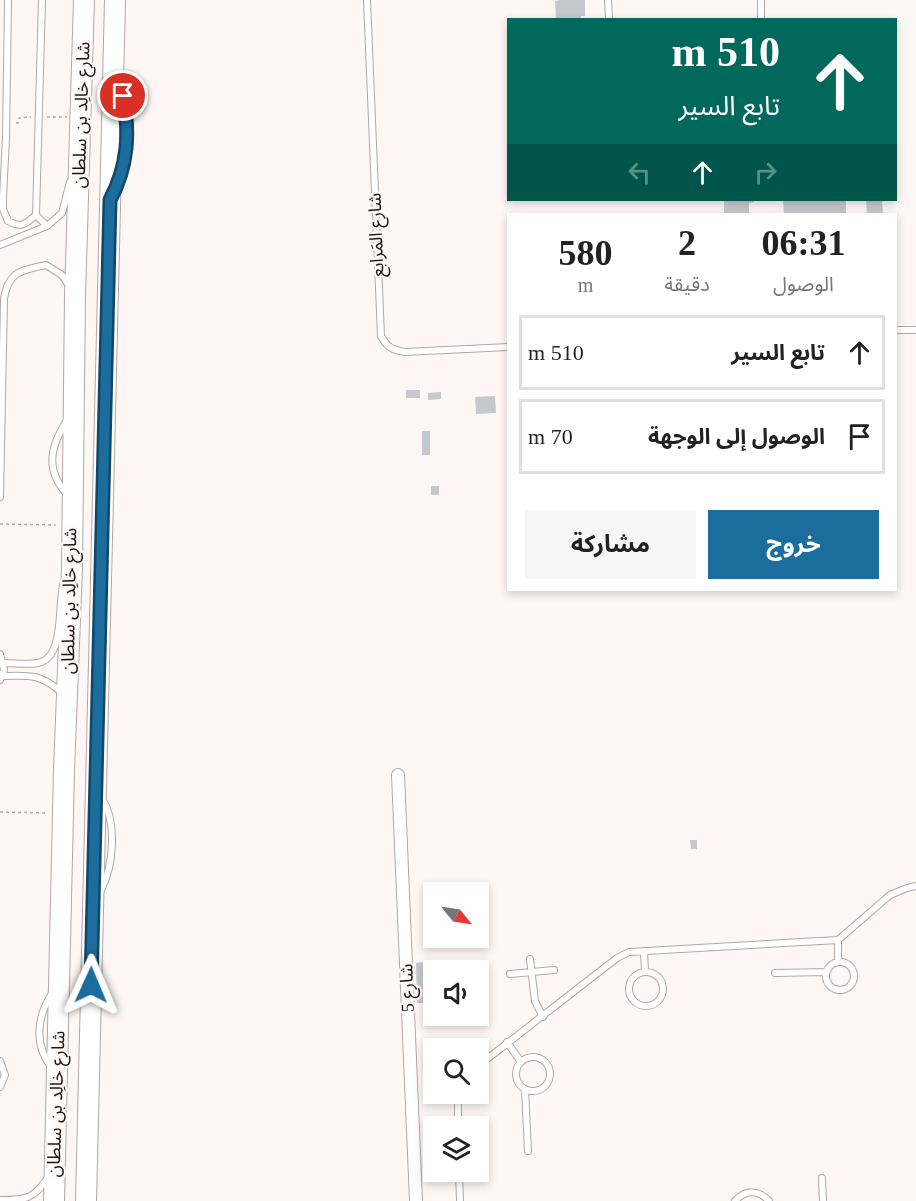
<!DOCTYPE html>
<html lang="ar">
<meta charset="utf-8">
<style>
:root{--surface:#fff;--page:#f6f6f6;--text:#222;--muted:#767676;--line:#e0e0e0;--accent:#1b6d9e}
body{margin:0;font-family:"Times New Roman","Noto Sans Arabic",serif;background:var(--page);color:var(--text);direction:rtl;height:100vh;display:flex;flex-direction:column;font-size:22px;white-space:nowrap}
*{box-sizing:border-box;margin:0}
p{font-size:20px;color:var(--muted)}
.icon{flex:none;width:33px;height:33px;fill:none;stroke:currentColor;stroke-width:2;stroke-linecap:round;stroke-linejoin:round}
.map{position:relative;flex:1;overflow:hidden;direction:ltr}
.details{position:absolute;left:507px;top:213px;width:390px;height:378px;display:flex;flex-direction:column;background:var(--surface);border-radius:0px;box-shadow:0 3px 9px #0003;direction:rtl}
.details>*{flex:none}
.guide{position:absolute;left:507px;top:18px;width:390px;height:183px;border-radius:0px;box-shadow:0 3px 9px #0003;direction:rtl;background:#00695c;color:#fff;overflow:hidden}
.needle{width:39px;rotate:120deg}
.fabs{position:absolute;left:423px;top:882px;display:grid;gap:12px}
.fabs a{display:grid;place-items:center;width:66px;height:66px;border-radius:0px;background:var(--surface);box-shadow:0 3px 9px #0003;font-size:30px}
.pin{position:absolute;display:grid;place-items:center;width:51px;height:51px;color:#fff;margin:-26px;border:3px solid #fff;border-radius:50%;box-shadow:0 2px 6px #0007}
.me{position:absolute;width:66px;margin:-33px;rotate:1deg;stroke-linejoin:round;filter:drop-shadow(0 0 4px #0008)}
.turn{display:flex;align-items:center;gap:21px;height:126px;padding:0 18px;font-size:27px}
.turn .icon{width:78px;height:78px;stroke-width:2.5}
.turn b{display:block;font-size:42px;line-height:51px}
.lanes{display:flex;align-items:center;height:57px;padding:0 18px;background:#0003;justify-content:center;gap:30px;direction:ltr}
.lanes .off{opacity:.35}
.eta{display:flex;justify-content:space-evenly;align-items:center;height:102px;text-align:center}
.eta b{font-size:36px;font-weight:700;line-height:42px}
.primary-button{display:flex;gap:12px;margin-top:auto;padding:12px 18px}
.primary-button a{flex:1;height:69px;border-radius:0px;background:var(--accent);color:#fff;font-size:24px;font-weight:700;line-height:69px;text-align:center}
.primary-button a+a{background:var(--page);color:var(--text)}
ul{padding:0;list-style:none}
li{display:flex;align-items:center;gap:18px;height:75px;margin:0 12px 9px;padding:0 6px;border:3px solid var(--line);border-radius:0px}
li div{flex:1}
li b{display:block;font-size:22px}
li em{font-style:normal}
.map>svg:first-child{display:block}
.building{fill:#c4c9cd}
.lines{fill:none;stroke-linecap:round;stroke-linejoin:round}
.lane-casing{stroke:#afa8a7;stroke-width:8}
.street-casing{stroke:#afa8a7;stroke-width:14}
.primary-casing{stroke:#afa8a7;stroke-width:22}
.path{stroke:#b2adab;stroke-width:1.5;stroke-dasharray:3 3;stroke-linecap:butt}
.lane{stroke:#fff;stroke-width:6}
.street{stroke:#fff;stroke-width:12}
.primary{stroke:#fff;stroke-width:20}
.route-casing{stroke:#124767;stroke-width:15}
.route{stroke:#1b6d9e;stroke-width:10}
.labels{text-anchor:middle;dominant-baseline:central;stroke-width:4.5;stroke-linejoin:round;paint-order:stroke}
.street-label{font-size:18px;fill:#191716;stroke:#fef7f5}
</style>
<div class="map">
<svg width="916" height="1201" viewBox="0 0 916 1201">
<rect width="100%" height="100%" fill="#fef7f5"/>
<path class="building" d="M561,0H585V16H581V20H556L555,1Z
M724,200H754V202L749,203V214H724Z
M783,200H846V214H784Z
M866,200H882L883,214H867Z
M406,390H420V398H406Z
M441,392V399L428,400V393Z
M495,396L496,413L476,414L475,397Z
M422,431H430V455H422Z
M431,486H439V495H431Z
M690,840H697V849H691Z
M424,962L425,1003H417L416,963Z"/>
<g class="lines">
<g class="lane-casing">
<path id="lane" d="M8,0L6,138L3,197V209L8,221C21,228 25,225 36,215
M42,0L36,215L47,226
M367,0L381,336C387,347 392,350 405,352L508,347
M608,0L609,20
M761,0V20
M117,186C130,159 133,117 120,90
M0,245L47,226L62,213L70,182
M896,330H916
M68,419C50,446 44,471 69,496
M0,497L4,299C8,272 21,270 46,265L62,275L69,286
M0,654L4,670L0,680
M4,663C15,663 27,665 38,663C66,658 57,602 64,581
M3,676C30,675 41,674 62,693
M101,890C114,865 117,822 102,798
M838,940V962
M644,951L645,972
M530,959L535,1001L543,1017
M826 976a14 14 0 1 1 28 0a14 14 0 1 1-28 0Z
M629 989a17 17 0 1 1 34 0a17 17 0 1 1-34 0Z
M775,973L826,972
M510,974L554,970
M52,993C37,1017 33,1046 53,1069
M507,1042L521,1062
M516 1074a17 17 0 1 1 34 0a17 17 0 1 1-34 0Z
M0,1061L5,1075L0,1087
M478,1066L617,958L629,952L838,940L890,895L907,888L916,886
M525,1089L528,1151
M458,1126V1094
M459,1172L460,1201
M822,1178L823,1201
M0,1200C27,1200 34,1199 49,1176
M735,1201C746,1189 759,1190 769,1201"/>
</g>
<g class="street-casing">
<path id="street" d="M398,775L416,1201"/>
</g>
<g class="primary-casing">
<path id="primary" d="M54,1201L64,770L72,568L75,296L84,0
M86,1201L115,0"/>
</g>
<path class="path" d="M47,117H67
M16,123H18L19,118L31,117
M0,524L56,525
M0,812L47,813"/>
<use href="#lane" class="lane"/>
<use href="#street" class="street"/>
<use href="#primary" class="primary"/>
</g>
<g class="lines">
<g class="route-casing">
<path id="route" d="M91,985L110,200C128,166 130,133 123,96"/>
</g>
<use href="#route" class="route"/>
</g>
<g class="labels">
<g class="street-label">
<text transform="translate(81 115) rotate(-88)">شارع خالِد بن سلطان</text>
<text transform="translate(376 235) rotate(-92)">شارع المَرابع</text>
<text transform="translate(69 601) rotate(-89)">شارع خالِد بن سلطان</text>
<text transform="translate(407 988) rotate(-92)">شارع 5</text>
<text transform="translate(56 1104) rotate(-88)">شارع خالِد بن سلطان</text>
</g>
</g>
</svg>
<div class="fabs">
<a><svg class="needle" viewBox="-14 -14 28 28"><path d="M0-13l5 13h-10z" fill="#e53935"/><path d="M0 13l5-13h-10z" fill="#767676"/></svg></a>
<a><svg class="icon" aria-label="sound" viewBox="0 0 24 24"><path d="M4 9h4l5-4v14l-5-4H4zM17 9q2 3 0 6"/></svg></a>
<a><svg class="icon" aria-label="search" viewBox="0 0 24 24"><circle cx="10" cy="10" r="6"/><path d="M15 15l6 6"/></svg></a>
<a><svg class="icon" aria-label="layers" viewBox="0 0 24 24"><path d="M12 4l9 5-9 5-9-5zM3 14l9 5 9-5"/></svg></a>
</div>
<div class="pin" style="left:123px;top:96px;background:#d93025"><svg class="icon" aria-label="arrive" viewBox="0 0 24 24"><path d="M6 21V4h12l-3 4 3 4H6"/></svg></div>
<svg class="me" style="left:91px;top:985px" viewBox="-20 -20 40 40"><path d="M0-17L14 15 0 8-14 15z" fill="#1b6d9e" stroke="#fff" stroke-width="4"/></svg>
<div class="guide">
<div class="turn"><svg class="icon" aria-label="ahead" viewBox="0 0 24 24"><path d="M12 20V5M6 11l6-6 6 6"/></svg><div><b>510 m</b>تابع السير</div></div>
<div class="lanes"><svg class="icon off" aria-label="left" viewBox="0 0 24 24"><path d="M17 20v-9H6M10 6l-5 5 5 5"/></svg><svg class="icon" aria-label="ahead" viewBox="0 0 24 24"><path d="M12 20V5M6 11l6-6 6 6"/></svg><svg class="icon off" aria-label="right" viewBox="0 0 24 24"><path d="M7 20v-9h11M14 6l5 5-5 5"/></svg></div>
</div>
<section class="details">
<div class="eta">
<div><b>06:31</b><p>الوصول</p></div>
<div><b>2</b><p>دقيقة</p></div>
<div><b>580</b><p>m</p></div>
</div>
<ul>
<li><svg class="icon" aria-label="ahead" viewBox="0 0 24 24"><path d="M12 20V5M6 11l6-6 6 6"/></svg><div><b>تابع السير</b></div><em>510 m</em></li>
<li><svg class="icon" aria-label="arrive" viewBox="0 0 24 24"><path d="M6 21V4h12l-3 4 3 4H6"/></svg><div><b>الوصول إلى الوجهة</b></div><em>70 m</em></li>
</ul>
<div class="primary-button"><a>خروج</a><a>مشاركة</a></div>
</section>
</div>
